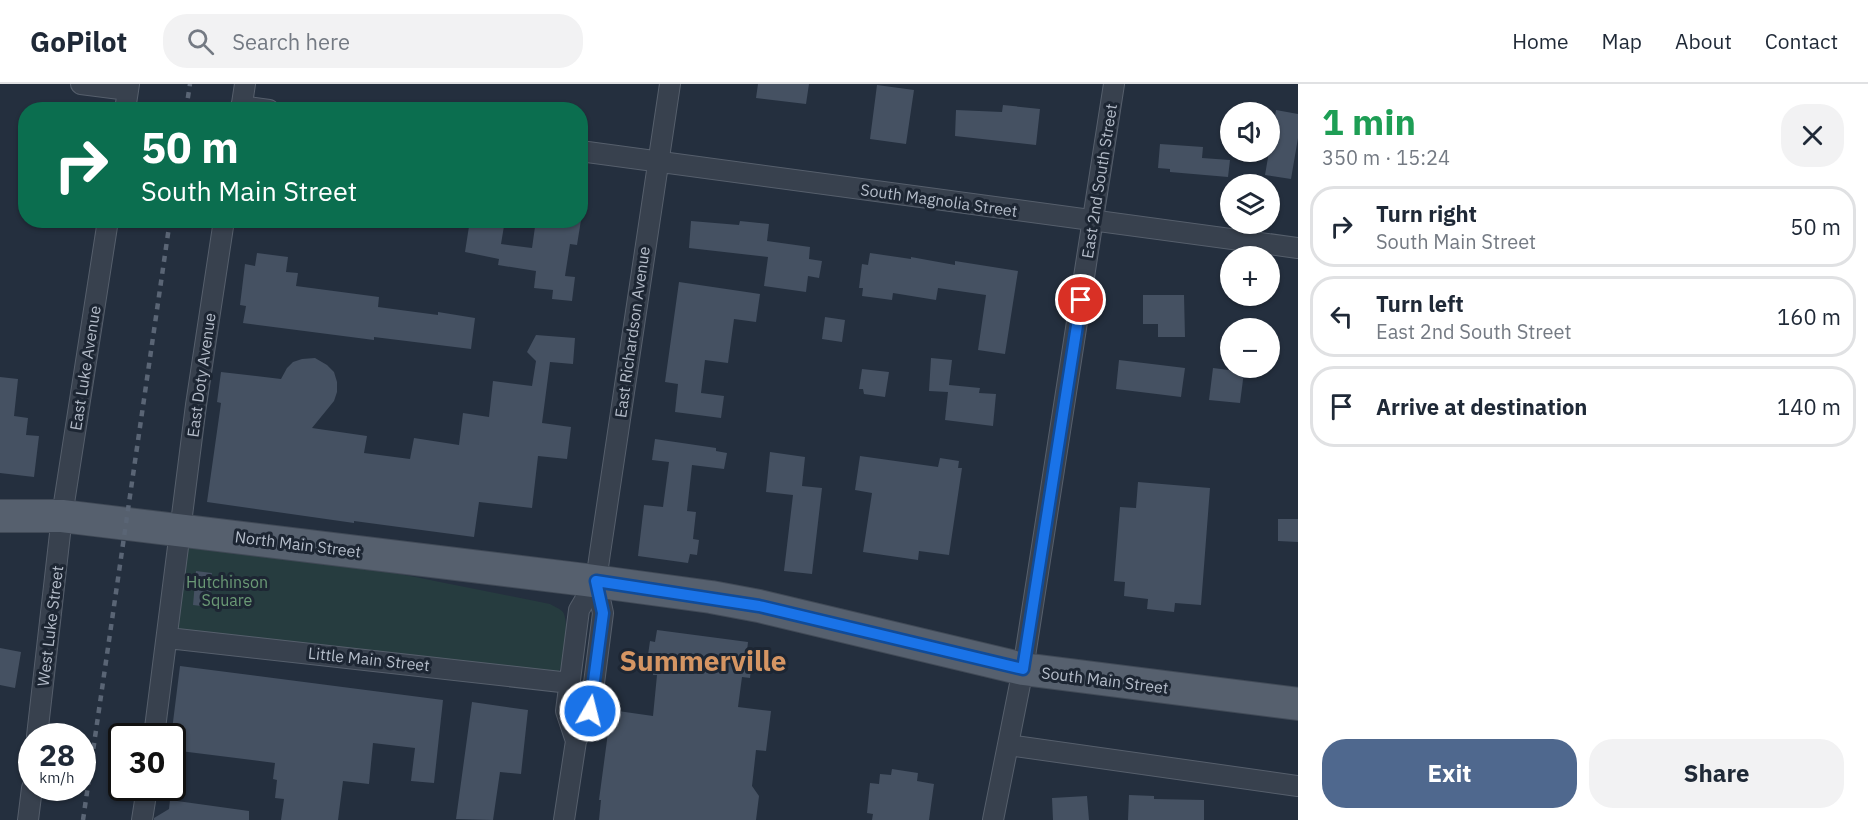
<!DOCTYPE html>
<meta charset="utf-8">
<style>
:root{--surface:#fff;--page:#f2f2f3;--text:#1f2937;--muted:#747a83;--line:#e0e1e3;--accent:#4f688e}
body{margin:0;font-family:"IBM Plex Sans",sans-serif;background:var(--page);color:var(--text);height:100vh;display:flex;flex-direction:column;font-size:22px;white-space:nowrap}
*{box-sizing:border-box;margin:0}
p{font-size:20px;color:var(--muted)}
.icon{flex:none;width:33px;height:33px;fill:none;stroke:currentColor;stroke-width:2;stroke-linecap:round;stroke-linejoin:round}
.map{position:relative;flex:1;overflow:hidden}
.side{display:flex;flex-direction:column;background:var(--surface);width:570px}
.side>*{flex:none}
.top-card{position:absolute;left:18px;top:18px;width:570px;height:126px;border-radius:24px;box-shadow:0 2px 4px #0004;background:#0b6e4f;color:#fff;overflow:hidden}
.fabs{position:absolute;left:1220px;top:18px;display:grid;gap:12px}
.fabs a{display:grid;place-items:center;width:60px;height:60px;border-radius:50%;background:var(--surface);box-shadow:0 2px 4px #0004;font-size:30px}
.speed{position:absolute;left:18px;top:639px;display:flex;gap:12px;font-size:30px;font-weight:700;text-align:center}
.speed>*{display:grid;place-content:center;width:78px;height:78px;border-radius:50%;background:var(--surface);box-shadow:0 2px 4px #0004;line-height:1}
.speed small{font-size:15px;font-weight:400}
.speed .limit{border:3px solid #111;border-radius:9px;background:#fff;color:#111}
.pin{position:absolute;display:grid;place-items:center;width:51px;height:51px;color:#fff;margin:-26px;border:3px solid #fff;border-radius:50%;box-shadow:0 2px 6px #0007}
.me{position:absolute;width:66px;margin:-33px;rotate:8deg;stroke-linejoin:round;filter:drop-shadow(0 0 4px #0008)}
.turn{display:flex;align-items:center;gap:21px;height:126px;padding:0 24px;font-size:27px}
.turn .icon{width:78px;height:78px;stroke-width:2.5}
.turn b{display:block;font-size:42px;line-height:51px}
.round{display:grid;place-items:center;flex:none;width:63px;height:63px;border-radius:24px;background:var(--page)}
.overview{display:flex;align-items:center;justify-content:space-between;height:102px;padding:0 24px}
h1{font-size:36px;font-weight:800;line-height:45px;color:#1e9e55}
.action{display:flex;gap:12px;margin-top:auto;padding:12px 24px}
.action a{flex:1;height:69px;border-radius:24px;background:var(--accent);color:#fff;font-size:24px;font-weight:800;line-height:69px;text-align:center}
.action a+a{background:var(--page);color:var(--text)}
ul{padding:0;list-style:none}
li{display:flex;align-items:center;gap:18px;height:81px;margin:0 12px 9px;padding:0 12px;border:3px solid var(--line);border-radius:24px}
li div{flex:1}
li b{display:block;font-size:22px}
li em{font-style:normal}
header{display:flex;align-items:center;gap:36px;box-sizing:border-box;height:84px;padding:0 30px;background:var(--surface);border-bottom:2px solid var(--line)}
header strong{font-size:28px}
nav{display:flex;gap:33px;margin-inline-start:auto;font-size:21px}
.search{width:420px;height:54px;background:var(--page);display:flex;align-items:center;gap:15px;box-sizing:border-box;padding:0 21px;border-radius:24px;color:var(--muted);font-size:22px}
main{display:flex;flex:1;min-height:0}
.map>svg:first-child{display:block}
.green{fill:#263c3f}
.building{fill:#455162}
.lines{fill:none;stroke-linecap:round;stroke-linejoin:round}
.street-casing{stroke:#565f6c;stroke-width:22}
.primary-casing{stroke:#414a57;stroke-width:34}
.street{stroke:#38414e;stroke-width:20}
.primary{stroke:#56606e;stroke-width:32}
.rail{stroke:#5a6575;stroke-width:4.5;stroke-dasharray:6 6;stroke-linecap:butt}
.route-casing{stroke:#114b97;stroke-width:15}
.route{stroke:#1a73e8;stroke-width:10}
.labels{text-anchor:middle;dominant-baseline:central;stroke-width:6;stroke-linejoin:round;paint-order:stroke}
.street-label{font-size:16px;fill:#b4bcc9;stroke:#1d2633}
.park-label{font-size:16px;fill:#6b9a76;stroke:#1d2633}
.town-label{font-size:28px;font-weight:bold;fill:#d59563;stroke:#1d2633}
</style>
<header>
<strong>GoPilot</strong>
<div class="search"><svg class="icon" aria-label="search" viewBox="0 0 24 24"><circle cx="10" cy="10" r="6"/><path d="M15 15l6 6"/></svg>Search here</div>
<nav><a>Home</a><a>Map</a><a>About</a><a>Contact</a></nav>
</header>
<main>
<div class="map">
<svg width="1298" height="736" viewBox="0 0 1298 736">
<rect width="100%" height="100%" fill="#242f3e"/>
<path class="green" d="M180,446L550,520C553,522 559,524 562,527C570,534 565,578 559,587L551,588L168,554Z"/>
<path class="building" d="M758,0H809L806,20L756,14Z
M877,1L914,6L906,60L870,55Z
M1003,21L1040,25L1036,61L955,52L956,26L1002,28Z
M1276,26L1298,30V54L1291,95L1265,91Z
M1160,60L1203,63L1202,74L1230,76L1228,93L1170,88V85L1158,84Z
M470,136H505L501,160L532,164L536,136H581L577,161L570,160L565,192L575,193L572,217L552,215L553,206L534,204L536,187L498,181L499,175L465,168Z
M691,137L739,141L740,137L769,140L767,157L810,163L809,175L822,177L819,194L808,192L806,208L764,202L768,173L689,164Z
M257,169L288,173L286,188L298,189L296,202L379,213L378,223L438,231V228L475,234L471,265L374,253V256L243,239L246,222L240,221L245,180L255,182Z
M870,169L911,175V173L955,181V177L1018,187L1005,270L978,266L986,211L938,204L936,216L893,209L892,216L862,212L863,204H859L862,180L868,181Z
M679,198L760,210L756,238L734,235L728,279L705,276L701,309L724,312L721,334L675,328L678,300L665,298Z
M1143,211H1184L1185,253H1158V240H1143Z
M825,233L845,236L842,258L822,255Z
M536,251L575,254L573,280L550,278L542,339L571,343L567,375L538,372L532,424L479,418L474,453L354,437V439L207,418L221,319L217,318L221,288L281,295L287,284L293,278L302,275L315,274L327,281L334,288L337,298V308L334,317L312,344L367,352L364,369L410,375L414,354L459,361L463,329L489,333L493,297L532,302L536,277L527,268Z
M931,274L952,276L949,301L980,304L979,309L996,310L993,342L945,336L948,308L929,307Z
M1119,276L1185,284L1181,313L1116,305Z
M1213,284L1244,288L1240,319L1209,316Z
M862,285L889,288L885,313L864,310L863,305H859Z
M0,293L18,295L14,332L28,334L26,351L39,352L34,393L0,389Z
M655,355L716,364V367L727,369L724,385L692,381L687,427L696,428L693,455L699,456L697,471L690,470L688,479L638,472L644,421L663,423L669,378L652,376Z
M770,368L805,373L802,402L822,404L812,490L784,487L793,411L766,408Z
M860,372L938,383L940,374L959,377L958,384H962L949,471L919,467L918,476L863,468L872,409L855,406Z
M1138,398L1210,404L1201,521L1175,519L1174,528L1147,525L1148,515L1124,512L1125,498L1114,497L1120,423L1136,424Z
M1278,435H1298V458L1278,457Z
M196,487L212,489L209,523L193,521Z
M657,546L748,558L747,567L753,568L750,594L742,593L738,623L771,627L766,667L756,666L752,702L759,712L756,736H599L601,716H599L611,626L653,632L657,591H653L654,579L647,578L650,557L655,558Z
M0,564L21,568L15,604L0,601Z
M180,582L443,616L434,699L411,697L415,664L373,659L369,700L343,697L338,736H281L284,715L275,714L277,696L273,695L275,679L172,666V646Z
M472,618L528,626L521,690L500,688L493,736L456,735Z
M892,685L918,689L917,697L934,700L929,736H872L873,730L867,729L870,699L879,700L880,690L891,691Z
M1129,711L1154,712V715L1204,716V736H1128Z
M1087,712L1089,736H1053L1052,714Z
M170,716L249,727V736H154V734L169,725Z"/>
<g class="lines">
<g class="street-casing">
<path id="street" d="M81,0L128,6
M241,22L269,26
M125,26L129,0
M241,26L245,0
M580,67L1298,164
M168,554L570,599
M37,652L62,432L108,136
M154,652L196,321L224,136
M576,657L566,627L579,526L596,497
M1008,661L1298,702
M28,736L32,704
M142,736L147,704
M564,736L576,657L590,627L593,607L603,529L596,497L600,469L670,0
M993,736L1023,585L1114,0"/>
</g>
<g class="primary-casing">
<path id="primary" d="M0,432H62L586,496L711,513L759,522L1023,585L1298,620"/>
</g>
<use href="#street" class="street"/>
<use href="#primary" class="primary"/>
<path class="rail" d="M186,26L190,0
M83,736L170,136"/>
</g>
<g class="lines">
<g class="route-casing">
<path id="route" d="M590,627L603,529L596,497L759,522L1023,585L1081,216"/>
</g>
<use href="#route" class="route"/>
</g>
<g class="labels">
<g class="street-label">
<text transform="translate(1099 97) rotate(-81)">East 2nd South Street</text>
<text transform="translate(939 116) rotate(8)">South Magnolia Street</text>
<text transform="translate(632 248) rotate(-82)">East Richardson Avenue</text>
<text transform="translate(85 284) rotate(-81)">East Luke Avenue</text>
<text transform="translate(201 291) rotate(-82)">East Doty Avenue</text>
<text transform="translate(298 460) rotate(7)">North Main Street</text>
<text transform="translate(50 542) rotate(-83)">West Luke Street</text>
<text transform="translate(369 575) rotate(6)">Little Main Street</text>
<text transform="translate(1105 596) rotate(7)">South Main Street</text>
</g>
<g class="park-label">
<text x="227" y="498">Hutchinson<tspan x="227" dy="18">Square</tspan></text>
</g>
<g class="town-label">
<text x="703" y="576">Summerville</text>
</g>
</g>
</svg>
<div class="fabs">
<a><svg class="icon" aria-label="sound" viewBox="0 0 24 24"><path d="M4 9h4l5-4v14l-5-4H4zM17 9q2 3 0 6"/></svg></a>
<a><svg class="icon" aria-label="layers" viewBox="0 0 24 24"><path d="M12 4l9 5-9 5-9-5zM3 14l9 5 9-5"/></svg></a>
<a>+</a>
<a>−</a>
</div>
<div class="speed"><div>28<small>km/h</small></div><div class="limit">30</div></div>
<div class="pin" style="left:1081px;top:216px;background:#d93025"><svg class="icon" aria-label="arrive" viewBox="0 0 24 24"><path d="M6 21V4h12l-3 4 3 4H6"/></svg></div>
<svg class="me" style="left:590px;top:627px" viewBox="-20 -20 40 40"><circle r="17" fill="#1a73e8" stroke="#fff" stroke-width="3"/><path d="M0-11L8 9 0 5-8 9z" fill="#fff"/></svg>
<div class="top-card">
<div class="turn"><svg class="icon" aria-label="right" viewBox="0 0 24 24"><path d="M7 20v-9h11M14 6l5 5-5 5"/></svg><div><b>50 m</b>South Main Street</div></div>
</div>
</div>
<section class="side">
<div class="overview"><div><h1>1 min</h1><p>350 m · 15:24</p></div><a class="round"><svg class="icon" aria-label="close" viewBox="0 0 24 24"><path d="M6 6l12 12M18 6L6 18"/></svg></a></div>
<ul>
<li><svg class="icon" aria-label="right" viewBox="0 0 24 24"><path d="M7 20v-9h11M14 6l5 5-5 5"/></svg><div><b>Turn right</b><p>South Main Street</p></div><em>50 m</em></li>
<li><svg class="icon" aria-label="left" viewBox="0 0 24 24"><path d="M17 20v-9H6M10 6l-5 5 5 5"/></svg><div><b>Turn left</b><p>East 2nd South Street</p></div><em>160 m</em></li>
<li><svg class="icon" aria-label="arrive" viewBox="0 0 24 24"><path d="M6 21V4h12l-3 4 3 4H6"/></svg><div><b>Arrive at destination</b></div><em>140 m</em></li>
</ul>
<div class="action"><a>Exit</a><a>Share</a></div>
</section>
</main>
